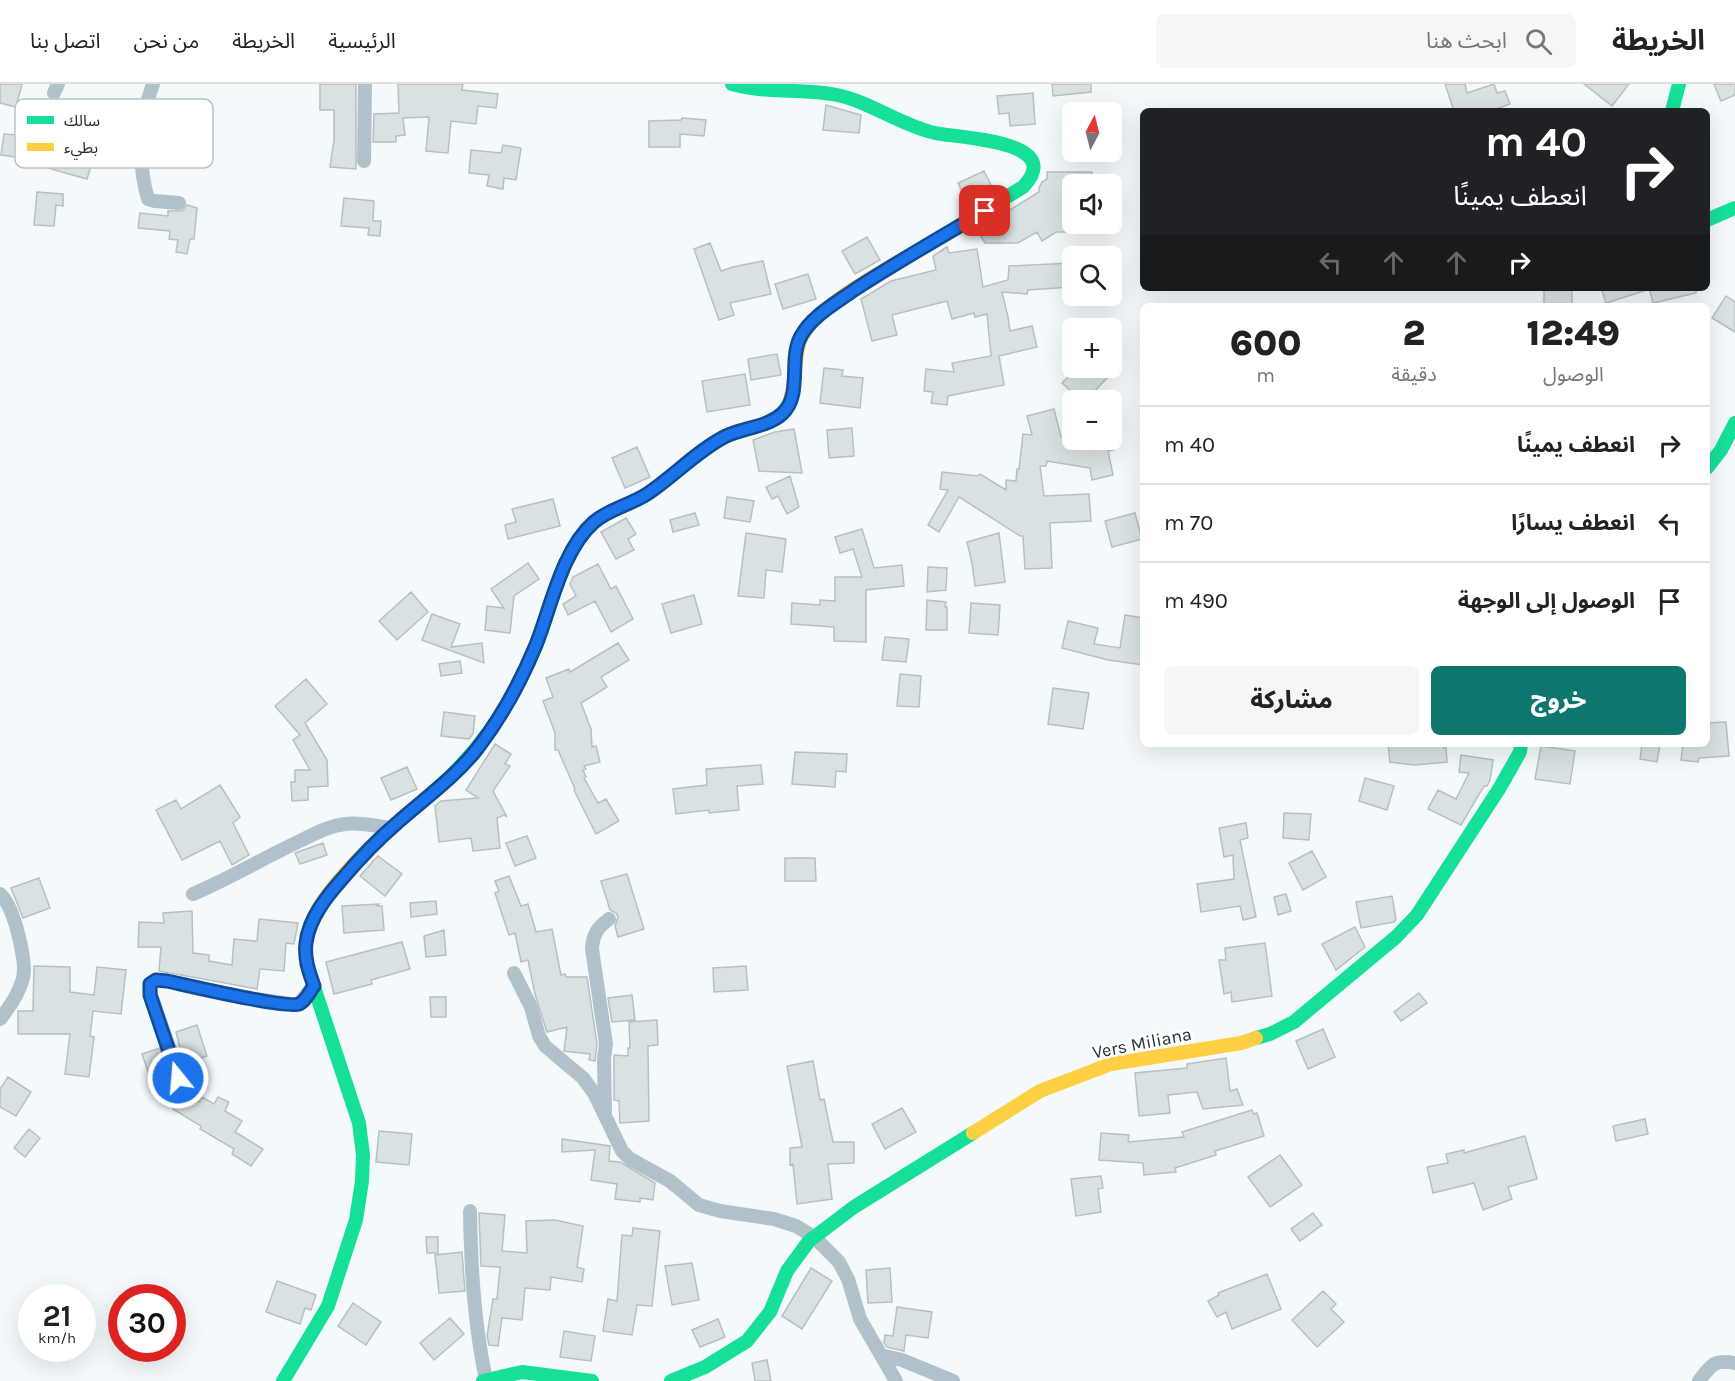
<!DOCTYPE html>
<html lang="ar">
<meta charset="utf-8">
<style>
:root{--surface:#fff;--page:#f6f6f6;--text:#222;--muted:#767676;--line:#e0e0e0;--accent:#0f766e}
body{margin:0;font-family:Karla,"Noto Sans Arabic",sans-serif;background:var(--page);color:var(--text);direction:rtl;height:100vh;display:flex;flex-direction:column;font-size:22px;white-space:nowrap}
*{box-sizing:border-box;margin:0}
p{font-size:20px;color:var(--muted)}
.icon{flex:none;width:33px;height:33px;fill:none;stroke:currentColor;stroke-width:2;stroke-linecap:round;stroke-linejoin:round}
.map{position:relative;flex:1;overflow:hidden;direction:ltr}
.drawer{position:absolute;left:1140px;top:219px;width:570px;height:444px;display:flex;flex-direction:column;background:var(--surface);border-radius:9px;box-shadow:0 6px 24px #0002;direction:rtl}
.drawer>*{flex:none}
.hud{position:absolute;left:1140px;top:24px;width:570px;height:183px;border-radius:9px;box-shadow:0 6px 24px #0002;direction:rtl;background:#202124;color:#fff;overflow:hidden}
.needle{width:39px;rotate:7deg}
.fabs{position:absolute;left:1062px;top:18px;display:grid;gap:12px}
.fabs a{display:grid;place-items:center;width:60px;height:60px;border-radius:9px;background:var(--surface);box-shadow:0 6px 24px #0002;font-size:30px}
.speed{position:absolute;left:18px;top:1200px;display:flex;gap:12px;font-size:30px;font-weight:700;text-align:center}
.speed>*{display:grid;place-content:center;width:78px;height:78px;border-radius:50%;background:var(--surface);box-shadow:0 6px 24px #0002;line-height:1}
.speed small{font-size:15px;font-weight:400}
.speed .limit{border:9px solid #d22;background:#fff;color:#111}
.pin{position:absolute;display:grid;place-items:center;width:51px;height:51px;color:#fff;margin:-26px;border-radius:12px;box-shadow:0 3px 9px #0006}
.me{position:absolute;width:66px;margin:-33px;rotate:343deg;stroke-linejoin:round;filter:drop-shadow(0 0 4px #0008)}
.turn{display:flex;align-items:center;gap:21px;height:126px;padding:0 24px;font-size:27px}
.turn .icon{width:78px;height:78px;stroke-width:2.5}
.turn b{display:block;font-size:42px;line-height:51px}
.lanes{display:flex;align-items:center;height:57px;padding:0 24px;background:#0003;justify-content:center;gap:30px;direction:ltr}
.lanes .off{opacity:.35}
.eta{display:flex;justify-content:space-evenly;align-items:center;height:102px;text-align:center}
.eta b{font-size:36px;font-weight:800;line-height:42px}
.button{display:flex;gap:12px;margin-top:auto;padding:12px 24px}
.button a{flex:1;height:69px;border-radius:9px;background:var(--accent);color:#fff;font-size:24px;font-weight:800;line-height:69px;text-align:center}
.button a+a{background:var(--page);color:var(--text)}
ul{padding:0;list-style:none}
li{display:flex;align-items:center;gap:18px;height:78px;padding:0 24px;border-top:2px solid var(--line)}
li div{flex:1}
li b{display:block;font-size:22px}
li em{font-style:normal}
header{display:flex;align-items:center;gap:36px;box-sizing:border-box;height:84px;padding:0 30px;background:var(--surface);border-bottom:2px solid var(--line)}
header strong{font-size:28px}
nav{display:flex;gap:33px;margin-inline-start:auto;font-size:21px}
.search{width:420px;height:54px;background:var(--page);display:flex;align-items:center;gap:15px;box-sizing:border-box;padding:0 21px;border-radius:9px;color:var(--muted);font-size:22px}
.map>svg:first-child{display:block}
.building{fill:#d9e2e2;stroke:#b8bfc0;stroke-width:1.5}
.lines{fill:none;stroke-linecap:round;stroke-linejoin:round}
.street{stroke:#b1c1cc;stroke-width:14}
.fast{stroke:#16e098;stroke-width:14}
.slow{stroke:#ffcf43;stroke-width:14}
.route-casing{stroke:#114b97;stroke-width:15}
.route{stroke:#1a73e8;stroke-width:10}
.labels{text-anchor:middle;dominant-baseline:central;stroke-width:5;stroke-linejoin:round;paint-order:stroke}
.street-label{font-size:18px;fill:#253033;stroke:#fff}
.key{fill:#fff;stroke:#bec1c2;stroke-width:1.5}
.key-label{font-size:16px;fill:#253033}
</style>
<header>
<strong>الخريطة</strong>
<div class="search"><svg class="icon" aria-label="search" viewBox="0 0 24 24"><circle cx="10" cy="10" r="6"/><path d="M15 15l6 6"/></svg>ابحث هنا</div>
<nav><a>الرئيسية</a><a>الخريطة</a><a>من نحن</a><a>اتصل بنا</a></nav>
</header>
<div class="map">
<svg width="1735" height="1297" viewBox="0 0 1735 1297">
<rect width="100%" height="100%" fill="#f4fafc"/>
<path class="building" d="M0,0H22L16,23L0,19Z
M320,0H356V85L330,83L334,56V26H320Z
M398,0H463L462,6L498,10L496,24L478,22L476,40L451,37L448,69L426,67L429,33L403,34L405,51L396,52V58H373L374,30L399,29Z
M1052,0H1091V8L1053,12Z
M1445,0H1465L1467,9L1494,0L1497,9L1505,7L1510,20L1491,27H1454Z
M1584,0H1629L1612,22Z
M1714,0H1735V11L1721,17Z
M1033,9L1035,40L1010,42L1009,29L999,30L997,12Z
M826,21L861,31L859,49L823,46Z
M24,25L55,33L53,41L87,51L85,57H132L133,82H91L87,95L30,79L32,75L1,71L4,50L17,51Z
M682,34L706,36L704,52L680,50V63H649V37L681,36Z
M503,61L521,64L516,96L504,94L503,105L487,102L489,91L469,89L471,66L501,69Z
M984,87L994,107L969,122L958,99Z
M1047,88H1092V100H1072V148H1056L1042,157L1037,148L1018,159H985L977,146L1039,108V104L1042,98L1047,95Z
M37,108L63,110V122L56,121L54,142L34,141Z
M344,114L374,117L373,137H381L380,152L368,151L369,144L341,142Z
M187,121L197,124L194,155H190L187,170L176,168L178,156L169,155L170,147L138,144L140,129L168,132V127H182Z
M867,153L880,176L855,190L842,167Z
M710,159L721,187L733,183L763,177L771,210L730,219L734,231L719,236L694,165Z
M947,163L949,169L977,165L983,203L1008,196L1009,182L1072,179V203L1028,206L1027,210L1002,208L1008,233L1010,247L1032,242L1037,263L999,272L1004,301L948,312L947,321L931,319L933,308L924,307L926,285L954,288L952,279L991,272L987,230L975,233L974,229L952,235L947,217L892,231L897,251L872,257L861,215L891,197L936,186L933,172Z
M808,190L816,215L783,225L775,200Z
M1544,204H1572V222L1544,221Z
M1601,204H1644V207L1606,219Z
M1649,204H1696V209L1653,219Z
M1726,212L1735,218V248L1712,234Z
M777,270L781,291L751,296L748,275Z
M824,284L843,286L842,292L863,294L860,324L820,319Z
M1077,284H1095L1107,294L1086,316H1081L1062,299Z
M745,290L750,321L707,328L702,297Z
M1054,325L1061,353L1072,356H1112L1114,366L1108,367L1113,391L1092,396L1090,384L1047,377L1046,382H1040L1044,412L1089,410L1091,437L1050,439L1052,484L1025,485L1023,452H1020L959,413L939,448L928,441L948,406L940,405L942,388L978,392L980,390L1006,406V396L1016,397L1017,385H1019L1023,350L1032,351L1027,332Z
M852,344L854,372L829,374L827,346Z
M794,345L802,389L759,387L753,356L775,348Z
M637,363L650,393L625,404L612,374Z
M790,392L799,423L787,430L778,412L772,415L766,403Z
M727,413L754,417L750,438L724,434Z
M553,415L560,442L508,455L505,441L516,438L512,425Z
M695,429L699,441L673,448L670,436Z
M1135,429L1142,455L1112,463L1105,437Z
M626,434L636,450L628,455L634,466L616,475L601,448Z
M862,445L874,484L902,481L904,502L866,506V558L834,557V543L791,540L792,519L820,521V516L835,517V493H862L853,465L840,469L835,453Z
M746,449L786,455L782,488L766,486L764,514L738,512Z
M999,449L1005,498L975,502L972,479L967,458Z
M528,479L539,495L514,512L510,549L485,546L487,522L504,524L491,505Z
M598,480L611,505L616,502L633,535L611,548L595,517L568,531L563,520L576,512L570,500L573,493Z
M928,483L947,484L946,506L927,508Z
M411,508L428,528L397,556L379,537Z
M694,511L702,540L671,549L662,520Z
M927,516L946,518L945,523H947V546H926Z
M971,519L1000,521L998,551L969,549Z
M432,530L460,540L451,563L482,559L484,579L422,556Z
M1125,531L1143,534V581L1108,576L1062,564L1068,537L1098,544L1094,560L1120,564Z
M885,553L909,555L906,578L882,576Z
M618,559L629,576L601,593L607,603L581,619L591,645L592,663L596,662L600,678L584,682L586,685L583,686L586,693L584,694L598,719L606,715L619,737L596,750L574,706L575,705L558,666H555V649L543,617L553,613L546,594L569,585L570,588Z
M460,577L462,589L441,592L439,580Z
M900,590L921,592L919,623L897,622Z
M306,595L327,620L305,639L327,676L328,702L308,703V716L292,717L291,698H295V686H310L293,656L300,651L275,622Z
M1053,604L1089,609L1083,645L1048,640Z
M444,628L475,632L473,650L469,655L441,652Z
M1726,638L1729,672L1699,674L1698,678L1681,676L1683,660H1707V639Z
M495,660L511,670L505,680L510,682L493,707L507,733L504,731L497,734L500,764L473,767L471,754L439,758L435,722L441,717L478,714L466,706Z
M1388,660H1443L1444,664H1446L1447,678L1414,681L1390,678Z
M1642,660H1660L1657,678L1640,675Z
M1541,662L1575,667L1570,700L1535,695Z
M795,668L847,670L846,688L836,687L835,703L792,700Z
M1461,671L1493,676L1490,696L1487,702H1484L1461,741L1428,725L1438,706L1456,715L1469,689L1459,688Z
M761,681L763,700L737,702L739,726L709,729V726L676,730L673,705L707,701L706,685Z
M407,683L417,705L391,716L381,694Z
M1365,694L1394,702L1387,726L1359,717Z
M220,701L240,733L233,739L249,771L232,781L220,757L182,776L156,726L176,716L181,725Z
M1284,729L1311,730L1309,756L1283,754Z
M1246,739L1248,754L1240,756L1256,833L1243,836L1240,822L1201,828L1197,800L1234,795L1233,771L1224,773L1219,744Z
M527,752L536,774L515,782L506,759Z
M323,759L327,771L300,780L295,769Z
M1312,767L1326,793L1303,806L1289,779Z
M378,772L402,790L385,812L360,792Z
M785,774H815L816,797H785Z
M627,790L644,845L618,853L615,842L618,833L616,829L610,826L601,797Z
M509,792L521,822L528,820L536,848L552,845L561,891L565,890L566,893H587L597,960L595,977L589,976L590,970L564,967L567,943L547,948L535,910L528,876L521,878L515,849L509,851L495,809L499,807L495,797Z
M39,794L50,824L23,834L11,804Z
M1286,810L1291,827L1278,831L1274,813Z
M1392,812L1396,835L1394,838L1361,844L1356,818Z
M436,817L437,830L411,833L410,819Z
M379,820L377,822H382L384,846L344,849L342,822Z
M192,827L193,869L209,871V877L232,881L234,855L257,857L259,835L298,839L294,860L286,859L284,887L260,885L257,905L159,887L161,863H138L139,838L164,839L163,829Z
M1355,843L1365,863L1336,886L1322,860Z
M444,846L446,871L426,873L424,852Z
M402,858L410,885L371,896L372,900L334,910L326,878Z
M1265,859L1272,912L1232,918L1231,908L1224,910L1219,876H1226L1225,864Z
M34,882L70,883V908L94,911L97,883L126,886L121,930L93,927L90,952L94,953L89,993L65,990L70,950H18V927H33Z
M746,882L748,906L714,908L713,884Z
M1419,909L1427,919L1401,937L1394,928Z
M632,911L635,936L612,938L608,914Z
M430,913H446V933H431Z
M657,936L658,961L648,962L649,1037L620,1039L619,1017L614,1016V971L628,972V964H630L629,938Z
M197,941L207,972L184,980L176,948Z
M1323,945L1335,973L1308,985L1296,957Z
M160,964L168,990L151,996L142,970Z
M1226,974L1230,1007L1237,1005L1243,1021L1203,1025L1197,1008L1168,1011L1170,1029L1139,1032L1135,989L1187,984V980Z
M813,977L820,1016L824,1015L833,1058H854V1079L828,1080L832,1115L797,1120L793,1080L790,1081V1064L802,1063L787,982Z
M8,993L31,1008L16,1032L0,1023V1005Z
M192,1013L199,1018L202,1013L214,1020L218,1013L229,1018L225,1027L242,1037L235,1048L263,1065L251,1082L232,1070L234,1065L200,1045L201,1042L173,1025L178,1018L186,1019Z
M902,1024L916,1048L885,1065L872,1040Z
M1252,1026L1254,1030L1257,1029L1264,1052L1215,1067L1216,1071L1175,1084L1176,1088L1144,1091L1143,1079L1099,1076L1101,1049L1129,1051L1128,1058L1184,1053L1182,1048Z
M1645,1035L1648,1050L1616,1057L1613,1042Z
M29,1045L40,1054L25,1073L14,1064Z
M379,1047L412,1050L409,1081L376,1078Z
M1525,1052L1537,1095L1508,1103L1512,1115L1483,1126L1474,1099L1433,1109L1427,1083L1448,1079L1446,1070L1464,1066V1069Z
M562,1055L610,1062L609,1077L620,1078L655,1099L653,1116L640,1114V1118L615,1115L617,1100L591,1096L595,1066L562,1068Z
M1280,1071L1302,1101L1270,1123L1248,1093Z
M1101,1092L1103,1104L1098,1105L1101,1128L1076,1132L1071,1095Z
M479,1129L505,1131L502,1167L527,1169L526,1137L555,1136L583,1142L577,1183L584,1185L582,1198L551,1193L550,1206L525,1204L522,1236L502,1234L498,1262L489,1261L487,1252L493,1215H497L500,1183L481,1182Z
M1313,1129L1322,1141L1300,1157L1291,1145Z
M633,1144L660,1147L652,1222L637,1221L632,1251L603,1247L608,1215L617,1217L622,1151L632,1152Z
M426,1153H438V1169H427Z
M462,1168L465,1207L439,1209L435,1171Z
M692,1179L699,1216L672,1221L665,1182Z
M811,1184L832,1197L802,1245L782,1232Z
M890,1184L892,1218L868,1219L866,1186Z
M1267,1190L1281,1225L1232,1245L1226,1228L1217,1233L1208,1217L1219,1211L1218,1209Z
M277,1197L316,1211L311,1226L305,1224L300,1240L266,1228Z
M1323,1207L1336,1220L1331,1225L1344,1238L1317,1263L1292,1236Z
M353,1219L381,1238L366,1261L338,1242Z
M897,1223L932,1228L928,1254L906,1251L904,1267L887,1263L884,1259L885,1251L893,1252Z
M450,1234L464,1250L434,1276L420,1259Z
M718,1235L725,1253L700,1263L692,1246Z
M564,1247L595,1252L591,1277L560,1273Z
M767,1276L771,1297H755L752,1279Z"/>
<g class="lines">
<path class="street" d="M153,0C140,35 137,79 148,115L155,117L179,119
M54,9L58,0
M364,77L365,0
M0,810C3,813 6,817 8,821C16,836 27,879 23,894C19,909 10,923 0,935
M193,810C231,794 265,773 302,756C316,749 329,742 345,740C360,738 376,742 391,744
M514,889L531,923L539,952L545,962L583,994L594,1009L622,1067L630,1075L670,1097L699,1121L720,1127L774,1135L796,1142L814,1153L839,1178L848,1195L860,1235L896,1297
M183,1011L174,977L151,911L150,900L156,896L167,897L242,913L290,920H299L313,902
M605,1029L604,975L606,960L592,865C593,850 597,844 609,835
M470,1127C471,1184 474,1239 486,1296
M881,1271L902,1276L953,1297
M1699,1297C1711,1281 1714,1275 1735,1279"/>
<path class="fast" d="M732,0C767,10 802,4 837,11C871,18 900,41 935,49C956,54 1068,56 1023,103L926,162
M1672,27L1679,0
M1707,136L1735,124
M1707,384L1721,366L1735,339
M434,707C480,668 513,618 535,563C552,522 559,472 592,440C607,425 630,421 648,410C673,393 694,370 721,355C743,343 774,345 788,321
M1256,954L1270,950L1294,938L1396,853L1417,831L1499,705L1520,668L1521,660
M283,1297L328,1222L356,1136L362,1097L363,1071L359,1039L306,879
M483,1297L522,1288L592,1297
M671,1297L705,1283L747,1257L770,1228L787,1187L809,1157L854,1123L973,1049"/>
<path class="slow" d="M788,321C797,301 793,278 800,257C814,220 892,183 926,162
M306,879C306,870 305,860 307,851C319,801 396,740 434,707
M973,1049L1040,1007L1111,980L1241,959L1256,954"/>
</g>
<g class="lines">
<g class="route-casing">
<path id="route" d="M178,994L150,911V900L156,896L167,897C186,901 287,925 299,920C306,917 310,907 314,902C309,888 304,874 306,859C309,834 327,812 343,794C360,774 377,756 397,739C424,715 454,694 477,665C501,634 521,597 536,561C551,523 562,466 594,438C609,425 630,421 647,410C673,393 698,366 726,352C743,344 767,343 782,330C803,311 788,275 801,252C812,232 836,219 854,206C897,178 941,153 985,127"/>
</g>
<use href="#route" class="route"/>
</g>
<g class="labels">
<g class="street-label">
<text transform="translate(1142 959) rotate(-11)">Vers Miliana</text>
</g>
</g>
<rect x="15" y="15" width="198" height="69" rx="9" class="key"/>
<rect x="27" y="32" width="27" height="8" fill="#16e098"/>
<rect x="27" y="59" width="27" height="8" fill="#ffcf43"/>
<g class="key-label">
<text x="64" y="42">سالك</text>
<text x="64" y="69">بطيء</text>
</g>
</svg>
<div class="fabs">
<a><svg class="needle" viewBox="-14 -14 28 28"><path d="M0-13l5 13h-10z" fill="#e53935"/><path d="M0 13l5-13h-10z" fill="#767676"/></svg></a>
<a><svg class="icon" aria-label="sound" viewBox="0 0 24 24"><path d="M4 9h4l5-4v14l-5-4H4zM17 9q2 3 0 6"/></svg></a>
<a><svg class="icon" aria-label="search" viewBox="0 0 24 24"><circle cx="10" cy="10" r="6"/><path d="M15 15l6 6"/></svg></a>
<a>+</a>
<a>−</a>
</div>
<div class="speed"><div>21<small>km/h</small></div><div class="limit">30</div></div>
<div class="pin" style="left:985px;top:127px;background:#d93025"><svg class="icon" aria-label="arrive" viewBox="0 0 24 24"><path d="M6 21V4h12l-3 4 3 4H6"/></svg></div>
<svg class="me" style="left:178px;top:994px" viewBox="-20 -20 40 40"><circle r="17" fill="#1a73e8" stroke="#fff" stroke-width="3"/><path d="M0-11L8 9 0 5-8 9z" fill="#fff"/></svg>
<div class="hud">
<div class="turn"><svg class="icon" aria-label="right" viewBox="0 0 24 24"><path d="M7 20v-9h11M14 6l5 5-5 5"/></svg><div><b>40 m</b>انعطف يمينًا</div></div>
<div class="lanes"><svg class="icon off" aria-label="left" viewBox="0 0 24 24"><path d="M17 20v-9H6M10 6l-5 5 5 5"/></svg><svg class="icon off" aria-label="ahead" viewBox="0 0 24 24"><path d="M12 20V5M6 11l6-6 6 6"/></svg><svg class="icon off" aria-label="ahead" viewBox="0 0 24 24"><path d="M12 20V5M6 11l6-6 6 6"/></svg><svg class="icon" aria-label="right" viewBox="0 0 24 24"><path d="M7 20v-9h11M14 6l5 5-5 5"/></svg></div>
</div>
<section class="drawer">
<div class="eta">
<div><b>12:49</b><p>الوصول</p></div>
<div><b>2</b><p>دقيقة</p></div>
<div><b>600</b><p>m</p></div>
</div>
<ul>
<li><svg class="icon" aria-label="right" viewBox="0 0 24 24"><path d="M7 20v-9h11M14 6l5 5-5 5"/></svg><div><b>انعطف يمينًا</b></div><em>40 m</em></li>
<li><svg class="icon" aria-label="left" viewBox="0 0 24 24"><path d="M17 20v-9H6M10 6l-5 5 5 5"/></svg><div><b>انعطف يسارًا</b></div><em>70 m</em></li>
<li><svg class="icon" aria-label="arrive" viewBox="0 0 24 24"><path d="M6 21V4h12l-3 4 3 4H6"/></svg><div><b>الوصول إلى الوجهة</b></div><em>490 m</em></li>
</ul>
<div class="button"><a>خروج</a><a>مشاركة</a></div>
</section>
</div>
